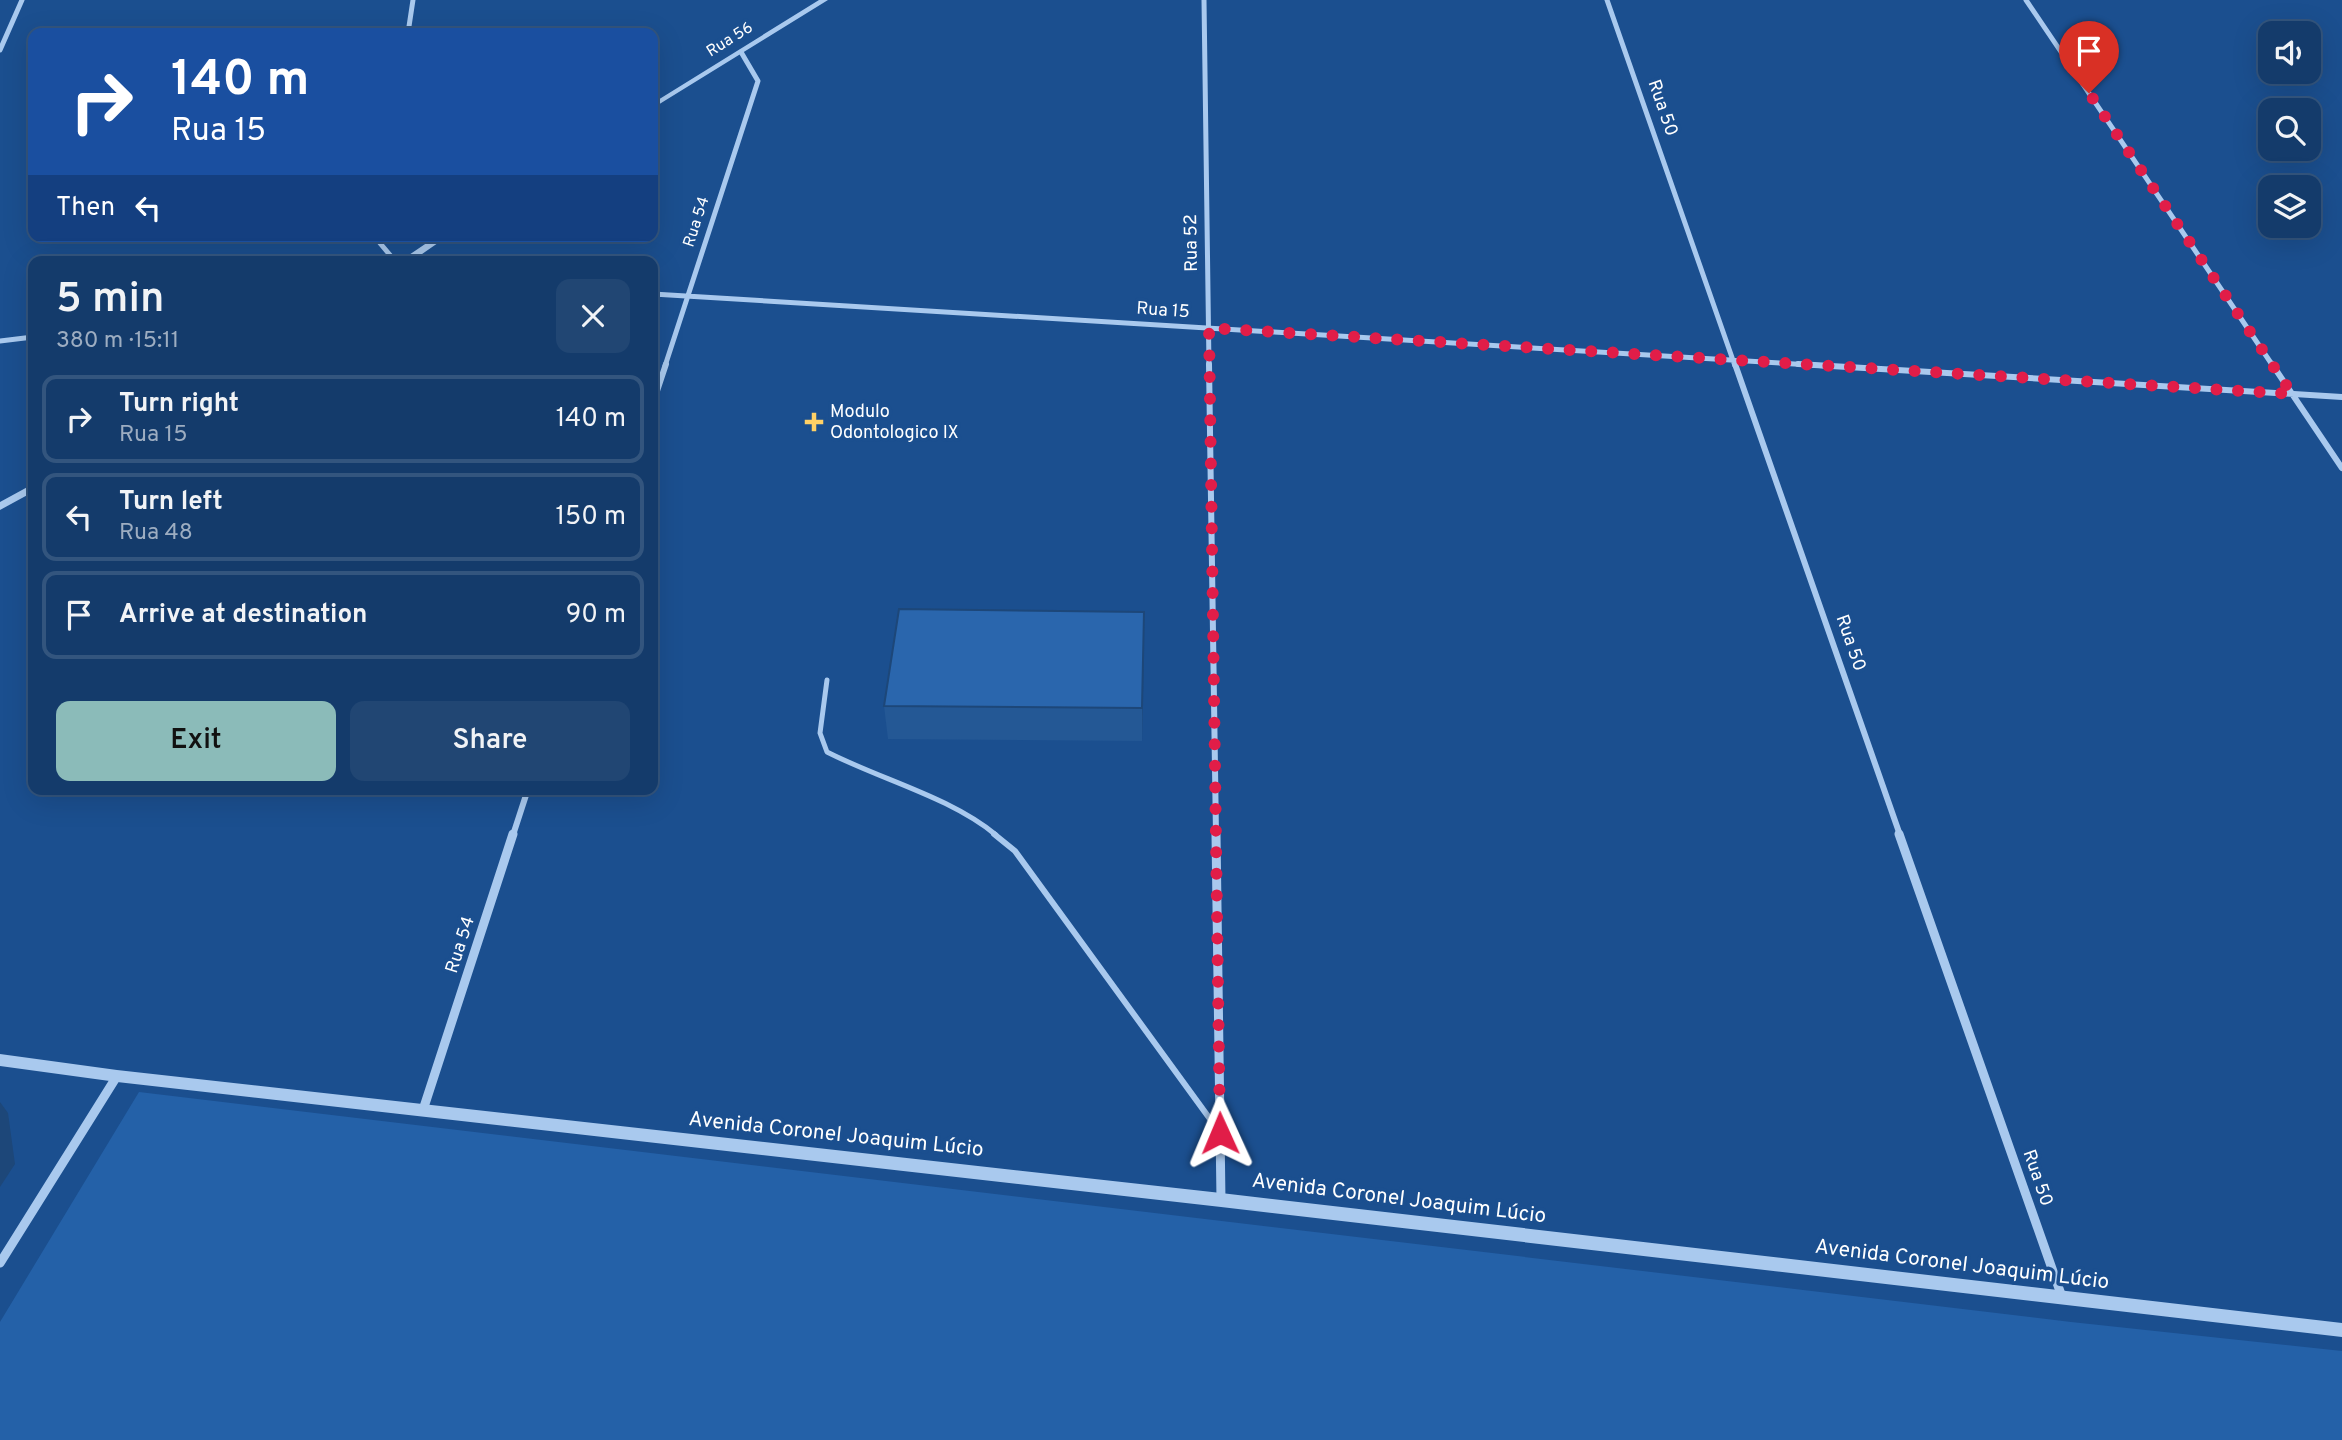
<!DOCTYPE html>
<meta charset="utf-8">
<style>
:root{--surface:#143b6b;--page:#214673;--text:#f1f3f6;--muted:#9dadc1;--line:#33557e;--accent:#8bbbb9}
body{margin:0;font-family:Overpass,sans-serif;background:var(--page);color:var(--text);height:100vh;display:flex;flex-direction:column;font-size:26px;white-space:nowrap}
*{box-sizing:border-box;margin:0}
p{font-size:23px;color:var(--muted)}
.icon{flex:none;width:38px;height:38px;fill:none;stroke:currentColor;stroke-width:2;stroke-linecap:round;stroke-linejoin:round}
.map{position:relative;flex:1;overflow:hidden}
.side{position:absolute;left:28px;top:256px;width:630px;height:539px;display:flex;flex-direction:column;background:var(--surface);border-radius:14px;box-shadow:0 7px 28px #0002,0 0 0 2px var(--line)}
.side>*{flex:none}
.top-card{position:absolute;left:28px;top:28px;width:630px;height:214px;border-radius:14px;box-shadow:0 7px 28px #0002,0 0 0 2px var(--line);background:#1a4fa0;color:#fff;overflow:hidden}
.controls{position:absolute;left:2258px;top:21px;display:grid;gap:14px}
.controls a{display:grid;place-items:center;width:63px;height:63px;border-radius:14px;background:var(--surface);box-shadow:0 7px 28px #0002,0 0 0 2px var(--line);font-size:35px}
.pin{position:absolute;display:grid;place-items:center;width:60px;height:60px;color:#fff;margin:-72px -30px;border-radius:50% 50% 50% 0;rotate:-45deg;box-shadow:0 0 7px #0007}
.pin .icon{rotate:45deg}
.me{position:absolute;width:77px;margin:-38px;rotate:359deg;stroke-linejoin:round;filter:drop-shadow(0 0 5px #0008)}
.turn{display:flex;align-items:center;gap:24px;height:147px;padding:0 28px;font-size:32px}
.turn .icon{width:91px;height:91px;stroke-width:2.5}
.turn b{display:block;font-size:49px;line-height:60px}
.then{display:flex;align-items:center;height:66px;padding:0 28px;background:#0003;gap:14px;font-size:26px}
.round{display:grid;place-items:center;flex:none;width:74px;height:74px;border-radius:14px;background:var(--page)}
.overview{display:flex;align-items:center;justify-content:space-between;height:119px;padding:0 28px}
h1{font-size:42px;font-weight:600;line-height:52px}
.cta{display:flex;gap:14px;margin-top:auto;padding:14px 28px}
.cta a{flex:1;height:80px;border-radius:14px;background:var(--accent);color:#111;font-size:28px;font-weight:600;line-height:80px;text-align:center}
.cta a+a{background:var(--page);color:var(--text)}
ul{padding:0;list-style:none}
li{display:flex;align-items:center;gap:21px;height:88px;margin:0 14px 10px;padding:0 14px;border:4px solid var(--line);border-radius:14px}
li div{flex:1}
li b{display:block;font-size:26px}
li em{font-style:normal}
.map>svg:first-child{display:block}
.green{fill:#2461a8}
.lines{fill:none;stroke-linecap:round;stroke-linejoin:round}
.service-far1{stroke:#a9c9ee;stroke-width:5}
.service{stroke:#a9c9ee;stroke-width:6}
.minor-far2{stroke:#a9c9ee;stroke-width:5}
.minor-far1{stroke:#a9c9ee;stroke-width:6}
.minor{stroke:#a9c9ee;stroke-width:9}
.tertiary{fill:#a9c9ee;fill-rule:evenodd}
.wall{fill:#245895}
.shaded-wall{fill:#1d4779}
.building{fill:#2a66ad;stroke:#1d4779;stroke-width:2}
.route{stroke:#e11d48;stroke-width:12;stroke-dasharray:0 21.6}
.poi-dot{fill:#ffd166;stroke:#1b4f8f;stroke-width:2.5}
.labels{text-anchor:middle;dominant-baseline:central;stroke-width:7;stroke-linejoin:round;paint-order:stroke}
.far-street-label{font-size:16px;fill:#fff;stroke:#1b4f8f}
.street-label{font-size:18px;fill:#fff;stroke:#1b4f8f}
.poi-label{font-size:18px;fill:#fff;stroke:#1b4f8f;text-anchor:start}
.near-street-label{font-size:21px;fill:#fff;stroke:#1b4f8f}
</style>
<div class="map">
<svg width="2342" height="1440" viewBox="0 0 2342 1440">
<rect width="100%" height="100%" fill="#1b4f8f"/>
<path class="green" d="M139,1092L2071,1322L2342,1351V1440H0V1322Z"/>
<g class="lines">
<path class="service-far1" d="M827,680L820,733L827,752C882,780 950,797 996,835"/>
<path class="service" d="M994,834L1015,851L1218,1130"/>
<path class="minor-far2" d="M1204,0L1209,366
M1607,0L1735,366
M2026,0L2273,366
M408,33L413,0
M0,50L22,0
M374,236L395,261
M653,294L1827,366
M0,341L33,337
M665,366L758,81L741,52"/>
<path class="minor-far1" d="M1209,364L1216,835
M1735,364L1900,835
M1798,364L2342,397
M2272,364L2342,468
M653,403L666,364
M513,835L528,789"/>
<path class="minor" d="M1216,834L1221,1200
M1899,834L2062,1297
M423,1110L513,834
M0,1263L117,1076"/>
<path class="tertiary" d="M819,0H828L653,108V103Z
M437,236H448L412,261H400Z
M33,484V492L0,510V502Z
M0,1054L117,1070L1221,1193L2342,1323V1337L1221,1207L117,1082L0,1066Z"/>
</g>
<path class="wall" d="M1144,644L1142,741L888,739L884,706Z"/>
<path class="shaded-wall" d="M1144,612V644L1142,741V708Z
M0,1102L8,1113L15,1164L0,1187Z"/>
<path class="building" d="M899,609L1144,612L1142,708L884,706Z"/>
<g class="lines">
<path class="route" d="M1220,1133L1209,328L2292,394L2089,93"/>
</g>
<path class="poi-dot" d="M810.5 411.5h7v7h7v7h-7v7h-7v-7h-7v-7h7z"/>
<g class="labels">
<g class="far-street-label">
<text transform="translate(730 40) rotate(-32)">Rua 56</text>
<text transform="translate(697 222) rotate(-72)">Rua 54</text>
</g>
<g class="street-label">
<text transform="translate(1662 108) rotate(71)">Rua 50</text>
<text transform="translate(1192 243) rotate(-91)">Rua 52</text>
<text transform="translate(1163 311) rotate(4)">Rua 15</text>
<text transform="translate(1850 643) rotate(71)">Rua 50</text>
<text transform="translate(461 945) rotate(-72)">Rua 54</text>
<text transform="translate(2037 1178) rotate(71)">Rua 50</text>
</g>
<g class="poi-label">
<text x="830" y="412">Modulo<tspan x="830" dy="21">Odontologico IX</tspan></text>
</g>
<g class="near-street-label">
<text transform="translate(836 1135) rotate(6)">Avenida Coronel Joaquim Lúcio</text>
<text transform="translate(1399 1199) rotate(7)">Avenida Coronel Joaquim Lúcio</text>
<text transform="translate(1962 1265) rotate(7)">Avenida Coronel Joaquim Lúcio</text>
</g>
</g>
</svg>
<div class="controls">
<a><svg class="icon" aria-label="sound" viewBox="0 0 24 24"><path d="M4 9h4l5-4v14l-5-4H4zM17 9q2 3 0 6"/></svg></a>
<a><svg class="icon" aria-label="search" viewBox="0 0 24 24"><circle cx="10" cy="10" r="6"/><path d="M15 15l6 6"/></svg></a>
<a><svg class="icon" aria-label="layers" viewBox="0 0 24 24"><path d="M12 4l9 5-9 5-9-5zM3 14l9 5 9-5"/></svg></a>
</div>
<div class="pin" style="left:2089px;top:93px;background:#d93025"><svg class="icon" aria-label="arrive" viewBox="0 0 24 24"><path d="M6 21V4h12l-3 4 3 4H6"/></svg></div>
<svg class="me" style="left:1220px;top:1133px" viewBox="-20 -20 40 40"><path d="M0-17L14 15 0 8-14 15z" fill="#e11d48" stroke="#fff" stroke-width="4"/></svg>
<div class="top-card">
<div class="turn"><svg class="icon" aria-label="right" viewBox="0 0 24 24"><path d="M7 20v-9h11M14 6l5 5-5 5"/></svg><div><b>140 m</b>Rua 15</div></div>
<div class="then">Then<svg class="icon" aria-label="left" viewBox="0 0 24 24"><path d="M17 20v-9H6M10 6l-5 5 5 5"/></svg></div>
</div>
<section class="side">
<div class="overview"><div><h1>5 min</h1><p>380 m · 15:11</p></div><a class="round"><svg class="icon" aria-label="close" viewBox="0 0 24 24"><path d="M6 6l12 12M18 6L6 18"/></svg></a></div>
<ul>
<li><svg class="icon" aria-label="right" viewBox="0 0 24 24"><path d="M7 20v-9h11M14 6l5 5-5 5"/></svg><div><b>Turn right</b><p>Rua 15</p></div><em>140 m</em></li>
<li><svg class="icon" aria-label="left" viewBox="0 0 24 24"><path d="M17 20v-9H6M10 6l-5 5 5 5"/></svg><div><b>Turn left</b><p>Rua 48</p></div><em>150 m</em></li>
<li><svg class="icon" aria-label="arrive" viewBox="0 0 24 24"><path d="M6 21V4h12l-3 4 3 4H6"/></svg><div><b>Arrive at destination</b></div><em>90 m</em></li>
</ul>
<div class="cta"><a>Exit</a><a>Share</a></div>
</section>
</div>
